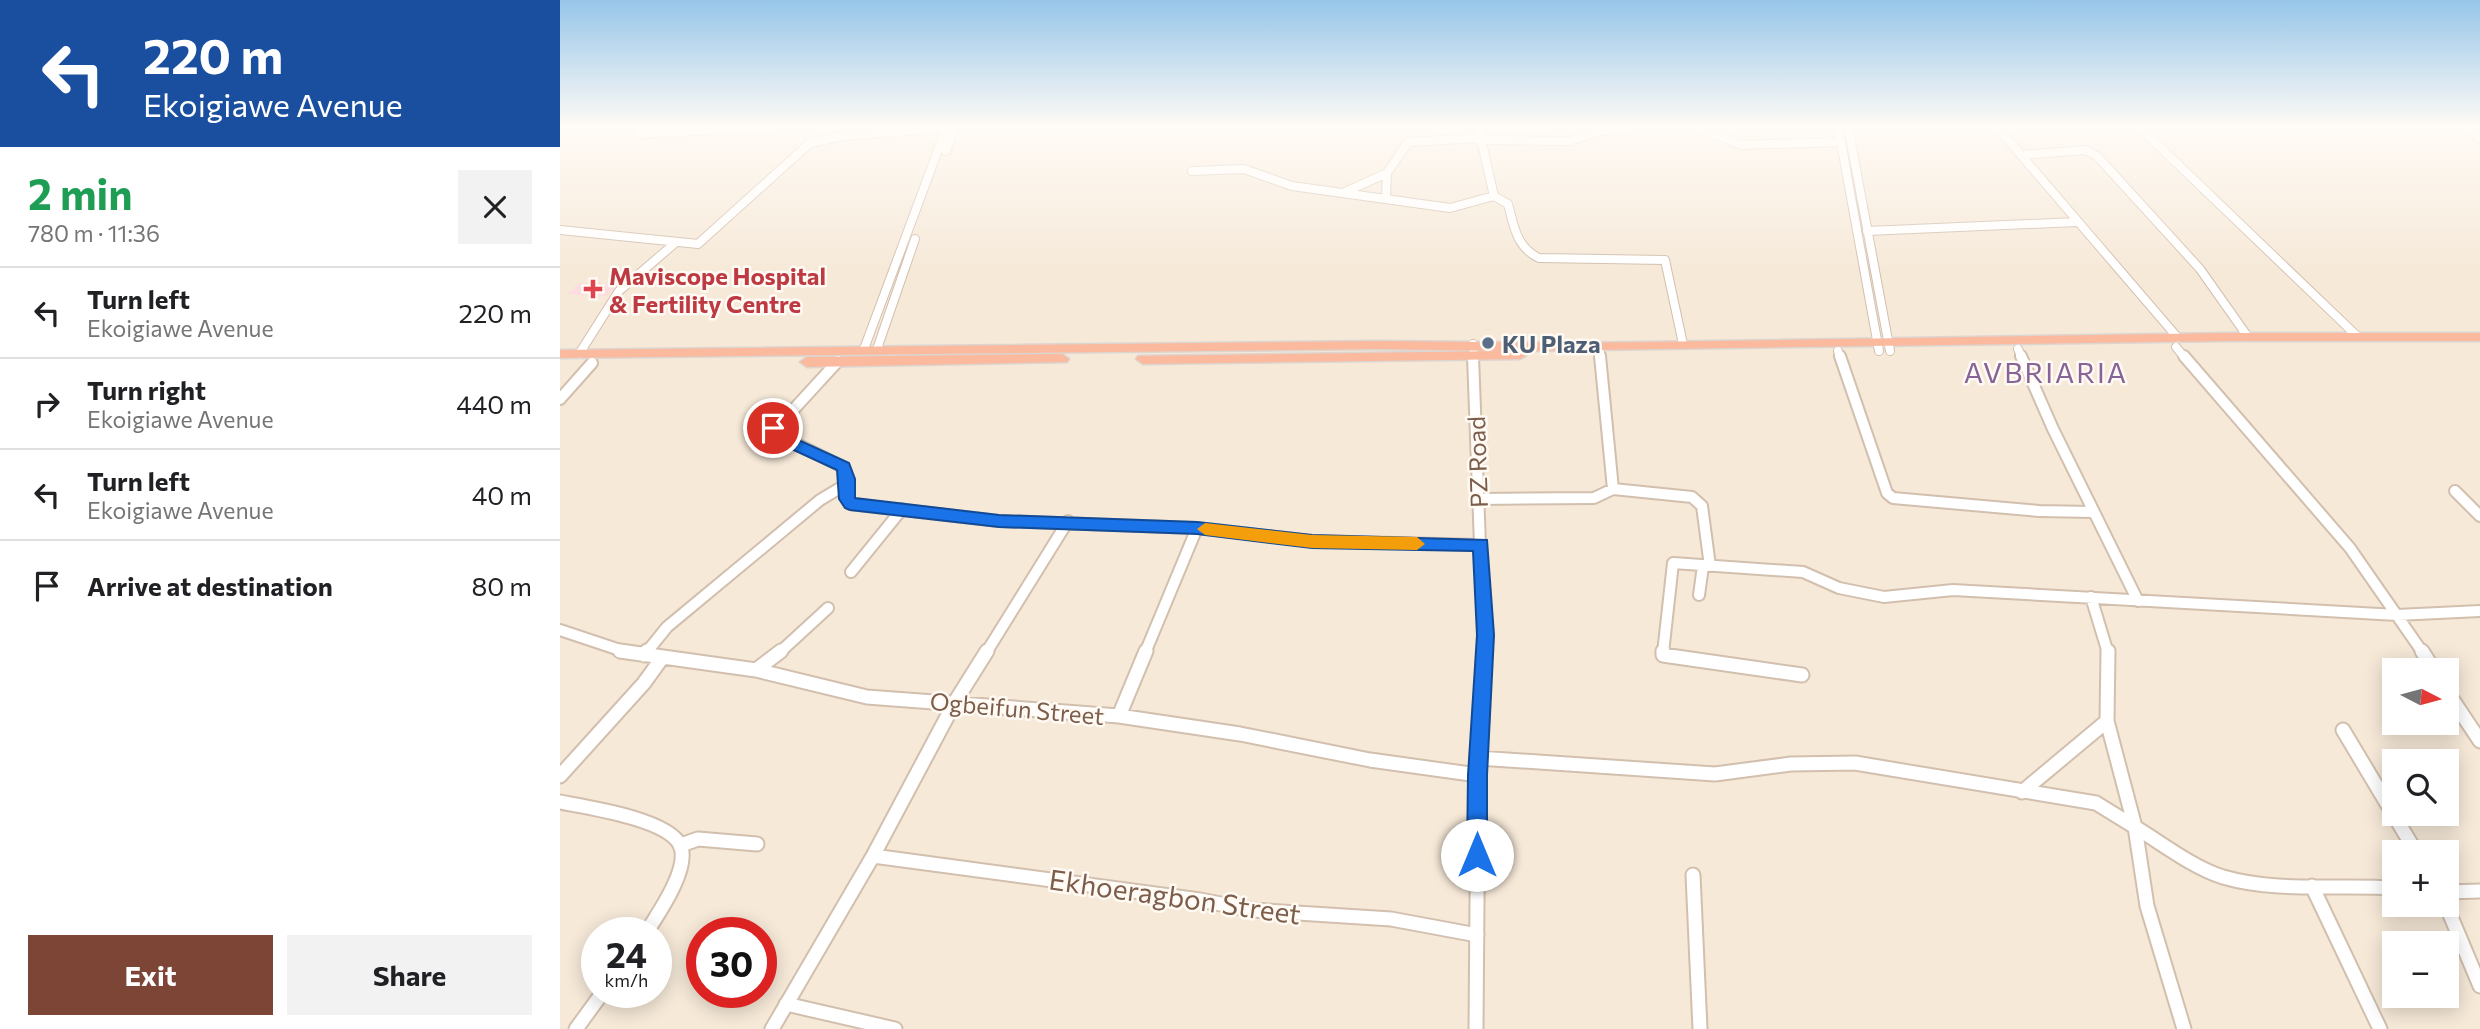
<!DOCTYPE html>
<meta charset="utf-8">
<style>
:root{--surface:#fff;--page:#f2f2f2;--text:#202124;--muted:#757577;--line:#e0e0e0;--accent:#7d4535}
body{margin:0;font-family:Commissioner,sans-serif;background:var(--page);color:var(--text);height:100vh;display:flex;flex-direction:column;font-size:26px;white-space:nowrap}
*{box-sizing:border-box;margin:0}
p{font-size:23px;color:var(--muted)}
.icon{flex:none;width:38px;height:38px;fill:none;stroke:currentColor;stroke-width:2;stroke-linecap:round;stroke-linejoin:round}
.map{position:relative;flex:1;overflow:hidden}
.sheet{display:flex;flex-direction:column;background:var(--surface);width:560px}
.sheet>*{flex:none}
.top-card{background:#1a4fa0;color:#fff;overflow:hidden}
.needle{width:46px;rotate:96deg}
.fabs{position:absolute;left:1822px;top:658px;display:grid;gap:14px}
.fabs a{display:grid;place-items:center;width:77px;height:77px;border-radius:0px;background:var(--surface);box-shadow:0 4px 18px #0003;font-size:35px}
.speed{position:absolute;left:21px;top:917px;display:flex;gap:14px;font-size:35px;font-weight:700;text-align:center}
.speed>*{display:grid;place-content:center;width:91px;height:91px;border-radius:50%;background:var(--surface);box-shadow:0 4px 18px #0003;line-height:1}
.speed small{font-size:18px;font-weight:400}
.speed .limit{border:10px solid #d22;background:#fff;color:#111}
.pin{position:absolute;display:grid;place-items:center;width:60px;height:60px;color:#fff;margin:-30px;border:4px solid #fff;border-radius:50%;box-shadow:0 2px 7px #0007}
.me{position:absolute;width:77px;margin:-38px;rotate:0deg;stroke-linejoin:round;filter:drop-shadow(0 0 5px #0008)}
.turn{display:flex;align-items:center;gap:24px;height:147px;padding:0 28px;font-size:32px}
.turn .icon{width:91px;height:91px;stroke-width:2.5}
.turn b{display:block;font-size:49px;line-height:60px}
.round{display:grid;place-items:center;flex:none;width:74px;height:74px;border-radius:0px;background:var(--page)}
.head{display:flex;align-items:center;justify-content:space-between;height:119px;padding:0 28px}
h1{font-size:42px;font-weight:700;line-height:52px;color:#1e9e55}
.action{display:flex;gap:14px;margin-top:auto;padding:14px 28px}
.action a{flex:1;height:80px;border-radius:0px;background:var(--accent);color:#fff;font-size:28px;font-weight:700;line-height:80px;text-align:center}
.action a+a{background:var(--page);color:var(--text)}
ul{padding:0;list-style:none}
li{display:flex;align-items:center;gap:21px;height:91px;padding:0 28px;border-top:2px solid var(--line)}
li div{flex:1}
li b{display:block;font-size:26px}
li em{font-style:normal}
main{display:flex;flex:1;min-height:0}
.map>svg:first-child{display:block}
.residential{fill:#f6e9d8;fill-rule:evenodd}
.medical{fill:#fcdde0}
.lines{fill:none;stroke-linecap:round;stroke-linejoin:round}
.minor-far2-casing{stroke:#d2bfae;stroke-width:10}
.minor-far1-casing{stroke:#d2bfae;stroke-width:14}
.minor-casing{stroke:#d2bfae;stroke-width:17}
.highway-casing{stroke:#ddd5d0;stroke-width:3}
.minor-far2{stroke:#fff;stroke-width:8}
.minor-far1{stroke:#fff;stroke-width:10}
.minor{stroke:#fff;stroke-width:13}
.highway{fill:#fbb99e;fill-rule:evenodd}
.route{fill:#1a73e8;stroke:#114b97;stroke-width:2}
.slow{fill:#f59e0b}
.health-dot{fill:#e0444e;stroke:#fffaf3;stroke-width:2.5}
.service-dot{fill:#5c6f8a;stroke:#fffaf3;stroke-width:2.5}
.labels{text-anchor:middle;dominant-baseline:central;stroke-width:5;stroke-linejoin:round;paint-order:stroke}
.health-label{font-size:24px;font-weight:bold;fill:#be3a42;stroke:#fffaf3;text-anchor:start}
.service-label{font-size:24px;font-weight:bold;fill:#4e5e75;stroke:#fffaf3;text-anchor:start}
.street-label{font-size:24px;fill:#7c5d4b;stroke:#fffaf3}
.quarter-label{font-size:28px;letter-spacing:2px;fill:#876397;stroke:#fffaf3}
.near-street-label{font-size:28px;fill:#7c5d4b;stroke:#fffaf3}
</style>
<main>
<section class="sheet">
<div class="top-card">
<div class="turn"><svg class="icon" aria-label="left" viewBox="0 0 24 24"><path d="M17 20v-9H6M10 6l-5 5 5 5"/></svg><div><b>220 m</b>Ekoigiawe Avenue</div></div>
</div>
<div class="head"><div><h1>2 min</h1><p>780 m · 11:36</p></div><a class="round"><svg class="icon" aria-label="close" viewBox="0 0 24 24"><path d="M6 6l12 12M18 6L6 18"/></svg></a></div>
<ul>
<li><svg class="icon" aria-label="left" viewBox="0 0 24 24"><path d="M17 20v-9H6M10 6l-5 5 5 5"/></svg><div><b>Turn left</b><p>Ekoigiawe Avenue</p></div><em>220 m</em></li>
<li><svg class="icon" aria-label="right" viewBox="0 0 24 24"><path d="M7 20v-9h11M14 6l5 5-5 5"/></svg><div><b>Turn right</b><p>Ekoigiawe Avenue</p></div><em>440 m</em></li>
<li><svg class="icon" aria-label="left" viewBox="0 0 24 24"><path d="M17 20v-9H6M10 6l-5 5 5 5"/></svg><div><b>Turn left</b><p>Ekoigiawe Avenue</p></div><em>40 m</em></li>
<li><svg class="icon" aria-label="arrive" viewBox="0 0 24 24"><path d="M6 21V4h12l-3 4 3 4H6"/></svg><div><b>Arrive at destination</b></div><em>80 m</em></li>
</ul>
<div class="action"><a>Exit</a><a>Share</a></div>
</section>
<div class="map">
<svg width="1920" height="1029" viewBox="0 0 1920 1029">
<rect width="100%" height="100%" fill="#fef7eb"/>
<path class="residential" d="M0,126H1920V1029H0ZM1834,670H1886V723H1834ZM1834,761H1886V814H1834ZM1834,852H1886V905H1834ZM37,933H96V992H37ZM142,933H201V992H142ZM1834,943H1886V996H1834Z"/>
<path class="medical" d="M19,283L58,284L47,296L7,294Z"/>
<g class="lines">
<g class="minor-far2-casing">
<path id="minor-far2" d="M83,126L79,134L234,126
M918,126L934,196L948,204C954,226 956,247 979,258L1105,260L1123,344
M1136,126L1181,145L1281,142
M1278,126L1319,351
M1288,126L1330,351
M1436,126L1618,338
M1578,126L1797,336
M1905,126L1920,138
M921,140L1011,141L1035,132L1082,126
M386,151L395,126
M1461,155L1525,150L1537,156L1640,269L1688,337
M632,171L684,169L732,186L890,208L934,196
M785,192L827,173
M826,198L827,173L848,142L920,138
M0,230L138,244L250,143L282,136L386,128
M1307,231L1516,222
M913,344L914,358
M1616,347L1625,358
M304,349L387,126
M317,349L355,239
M1458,349L1462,358
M1278,351L1280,358
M1040,353V358
M19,354L59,291L114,244"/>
</g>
<g class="minor-far1-casing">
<path id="minor-far1" d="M913,356L924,653
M1040,356L1053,489
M1280,356L1327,493L1333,498L1479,511L1533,512
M1461,356L1493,429L1578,601
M1624,356L1790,548L1863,653
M278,361L213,432L283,467L290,504L439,521L637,528L752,541L921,545
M0,399L32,363
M1895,491L1920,516
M919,499L1034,498L1053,489L1132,497L1142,506L1150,566
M291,572L342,509
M1139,595L1143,566
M1531,597L1548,653
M0,630L69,653
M86,653L107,627L260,500L285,485
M219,653L268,608
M426,653L508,521
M585,653L637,528
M1103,653L1113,563L1243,572L1279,588L1324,597L1393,590L1837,615L1920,611"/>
</g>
<g class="minor-casing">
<path id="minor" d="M60,651L196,670L307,697L559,716L680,734L810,760L918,775
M1103,651V655L1242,675
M1862,651L1874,670
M84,655L87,651
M196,670L221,651
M1886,690L1920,741
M559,716L586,651
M1547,721L1575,827C1603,844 1632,867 1663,877C1718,893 1778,884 1834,888
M1783,730L1856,852
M918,758L1155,774L1231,764L1295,763L1536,803L1575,827L1587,906L1624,1029
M0,776L84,683L102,658
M1462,792L1547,721L1548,651
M0,802C26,807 108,819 120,845C131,867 98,914 86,933
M121,845L138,839L197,844
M313,856L640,900L692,910L831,919L917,935
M1133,875L1140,1029
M1752,886L1820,1029
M1886,892L1920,891
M1886,905L1920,986
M226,1004L335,1029
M16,1029L43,992
M212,1029L313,856L395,702L427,651
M916,1029L918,775L924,651"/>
</g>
<g class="highway-casing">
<path id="highway" d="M1667,333H1920V341H1667L961,351L967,355L960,359L583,364L576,359L578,356L944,351L818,349L0,358V350L818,341L1019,343Z
M502,354L509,359L507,362L247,367L240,362L247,357Z"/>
</g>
<use href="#minor-far2" class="minor-far2"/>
<use href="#minor-far1" class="minor-far1"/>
<use href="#minor" class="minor"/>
<use href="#highway" class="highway"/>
</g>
<linearGradient id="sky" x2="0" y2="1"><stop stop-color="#97c6e9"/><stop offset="0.47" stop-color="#fffbf6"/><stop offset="1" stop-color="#fffbf6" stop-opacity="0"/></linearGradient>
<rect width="1920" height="270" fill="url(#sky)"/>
<path class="route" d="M213,423L218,425L223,433L289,463L295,479V498L439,515L637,522L752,535L927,540L934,635L927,775V855L924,862L917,865L910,862L907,855L908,775L917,635L913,551L752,548L637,534L439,527L290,510L285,508L279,499L277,470L212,440L206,428Z"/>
<path class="slow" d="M645,523L752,535L857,537L865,544L857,550L752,548L645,535L637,529Z"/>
<path class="health-dot" d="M29.5 278.5h7v7h7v7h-7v7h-7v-7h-7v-7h7z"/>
<circle class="service-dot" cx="928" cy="343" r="7"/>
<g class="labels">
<g class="health-label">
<text x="49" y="275">Maviscope Hospital<tspan x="49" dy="28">&amp; Fertility Centre</tspan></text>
</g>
<g class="service-label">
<text x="942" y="343">KU Plaza</text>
</g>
<g class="street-label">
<text transform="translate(917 462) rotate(-92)">PZ Road</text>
<text transform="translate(457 708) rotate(5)">Ogbeifun Street</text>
</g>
<g class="quarter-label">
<text x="1486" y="372">AVBRIARIA</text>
</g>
<g class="near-street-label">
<text transform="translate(615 896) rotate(8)">Ekhoeragbon Street</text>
</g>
</g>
</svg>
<div class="fabs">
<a><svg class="needle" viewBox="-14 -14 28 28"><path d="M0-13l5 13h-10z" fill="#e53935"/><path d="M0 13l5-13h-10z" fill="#757577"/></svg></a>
<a><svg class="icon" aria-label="search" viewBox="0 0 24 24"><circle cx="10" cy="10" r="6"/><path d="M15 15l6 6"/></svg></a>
<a>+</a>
<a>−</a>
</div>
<div class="speed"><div>24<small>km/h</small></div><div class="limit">30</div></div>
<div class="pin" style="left:213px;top:428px;background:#d93025"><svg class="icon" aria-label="arrive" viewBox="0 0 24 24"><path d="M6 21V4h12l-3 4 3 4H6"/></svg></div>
<svg class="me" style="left:917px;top:855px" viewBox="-20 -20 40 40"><circle r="19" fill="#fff"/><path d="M0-13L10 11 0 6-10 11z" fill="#1a73e8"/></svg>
</div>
</main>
